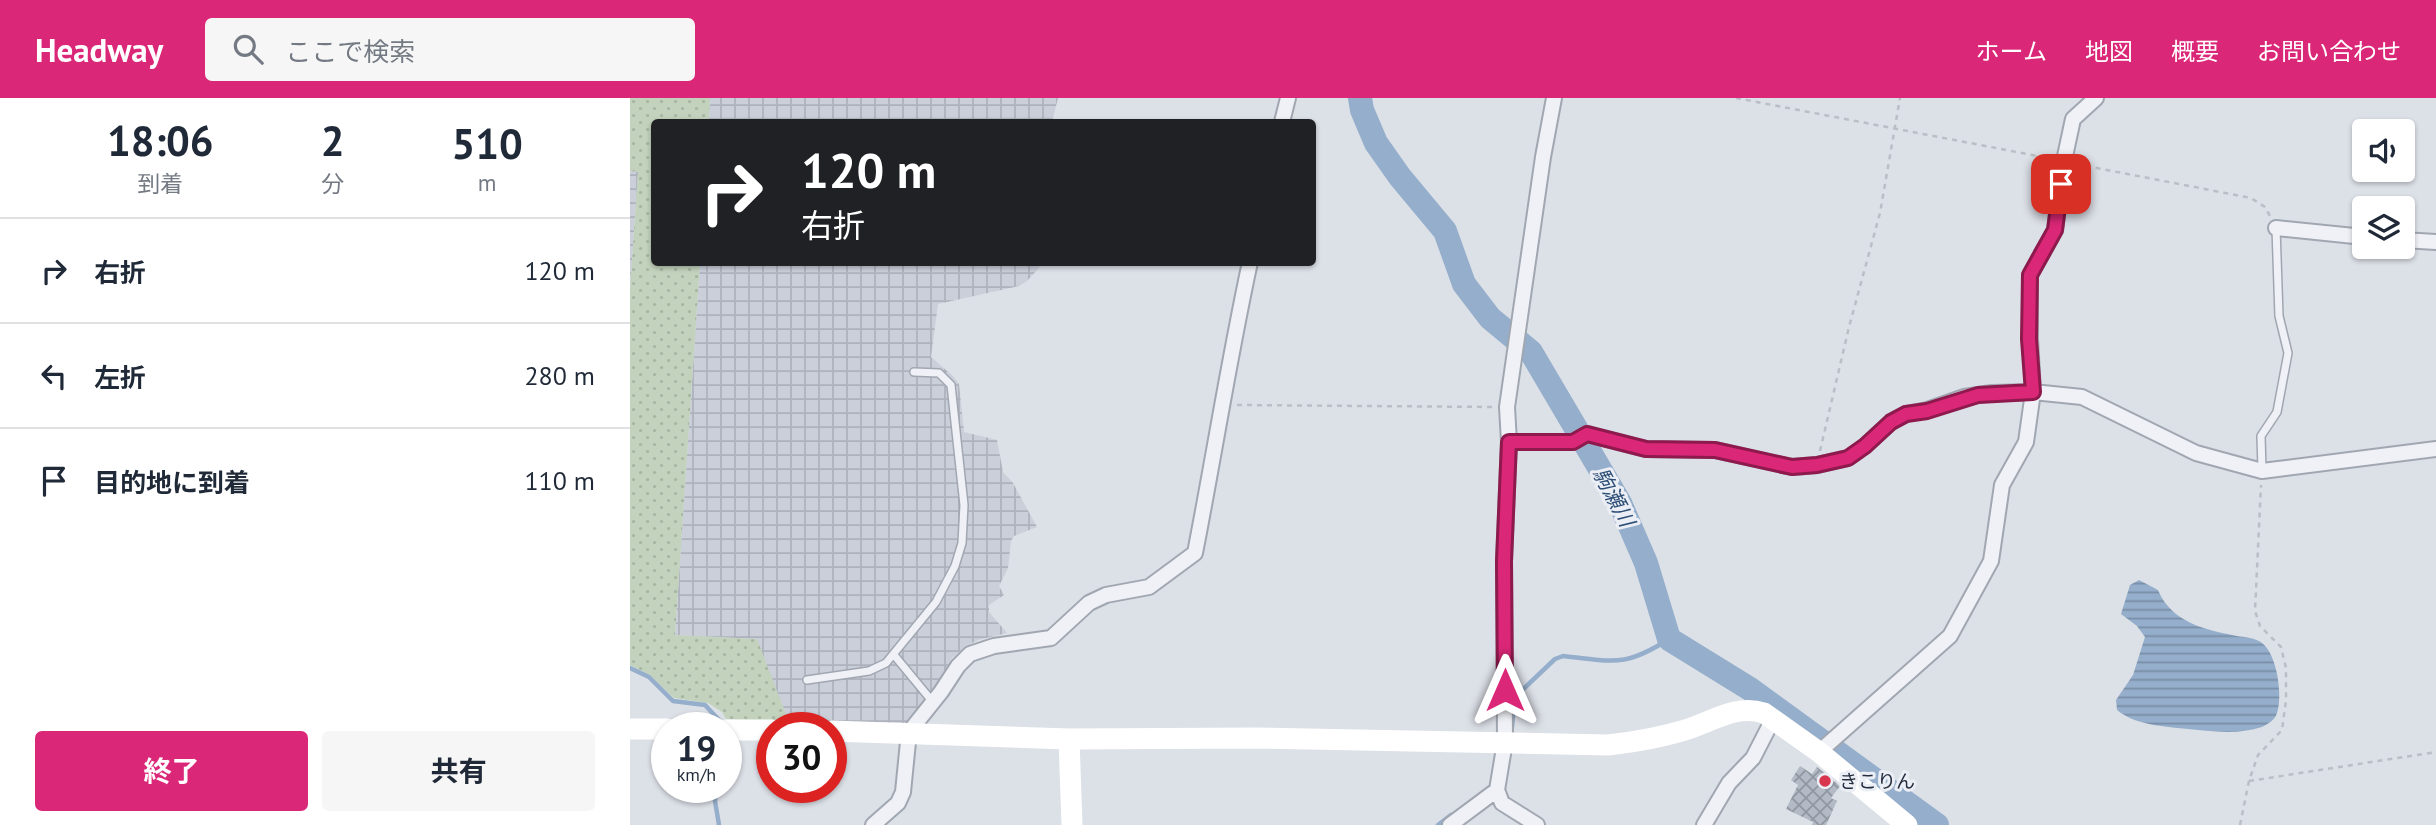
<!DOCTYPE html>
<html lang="ja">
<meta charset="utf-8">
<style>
:root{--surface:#fff;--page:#f6f6f7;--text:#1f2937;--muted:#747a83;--line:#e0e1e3;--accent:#db2777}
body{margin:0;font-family:"PT Sans","Noto Sans JP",sans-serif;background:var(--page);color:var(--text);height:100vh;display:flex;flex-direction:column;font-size:26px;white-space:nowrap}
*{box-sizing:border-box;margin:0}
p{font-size:23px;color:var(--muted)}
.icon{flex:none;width:38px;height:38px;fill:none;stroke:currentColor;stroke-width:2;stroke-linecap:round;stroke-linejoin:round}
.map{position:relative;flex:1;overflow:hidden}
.drawer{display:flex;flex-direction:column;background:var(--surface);width:630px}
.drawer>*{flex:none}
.banner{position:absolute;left:21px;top:21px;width:665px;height:147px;border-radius:7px;box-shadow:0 2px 5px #0004;background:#202124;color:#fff;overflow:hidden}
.controls{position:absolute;left:1722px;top:21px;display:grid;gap:14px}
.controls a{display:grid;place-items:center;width:63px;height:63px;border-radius:7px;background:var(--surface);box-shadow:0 2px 5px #0004;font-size:35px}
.speed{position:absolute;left:21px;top:614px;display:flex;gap:14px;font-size:35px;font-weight:700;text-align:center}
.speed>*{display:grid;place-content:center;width:91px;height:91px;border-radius:50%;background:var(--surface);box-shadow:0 2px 5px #0004;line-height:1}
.speed small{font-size:18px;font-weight:400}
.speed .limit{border:10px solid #d22;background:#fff;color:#111}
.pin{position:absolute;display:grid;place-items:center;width:60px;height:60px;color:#fff;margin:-30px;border-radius:14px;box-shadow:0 4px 10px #0006}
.me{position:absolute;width:77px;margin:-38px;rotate:0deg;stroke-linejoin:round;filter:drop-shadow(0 0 5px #0008)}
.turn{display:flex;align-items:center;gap:24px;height:147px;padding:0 35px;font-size:32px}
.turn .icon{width:91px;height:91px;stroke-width:2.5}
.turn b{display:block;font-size:49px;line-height:60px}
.eta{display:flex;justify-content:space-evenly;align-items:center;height:119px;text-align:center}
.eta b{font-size:42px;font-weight:700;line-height:49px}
.cta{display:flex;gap:14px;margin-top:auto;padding:14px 35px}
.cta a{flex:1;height:80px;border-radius:7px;background:var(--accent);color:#fff;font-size:28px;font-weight:700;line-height:80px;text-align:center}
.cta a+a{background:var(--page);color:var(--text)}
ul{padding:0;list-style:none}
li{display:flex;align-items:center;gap:21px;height:105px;padding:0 35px;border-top:2px solid var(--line)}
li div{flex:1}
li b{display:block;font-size:26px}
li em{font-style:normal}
header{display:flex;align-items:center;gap:42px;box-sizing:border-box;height:98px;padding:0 35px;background:var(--accent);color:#fff}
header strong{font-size:33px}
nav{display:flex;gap:38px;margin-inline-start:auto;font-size:24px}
.search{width:490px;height:63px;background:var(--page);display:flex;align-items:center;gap:18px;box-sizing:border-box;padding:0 24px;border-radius:7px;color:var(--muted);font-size:26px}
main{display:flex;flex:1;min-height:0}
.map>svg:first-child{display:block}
.industrial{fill:url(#industrial-grid)}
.grass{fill:url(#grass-dots)}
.water{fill:url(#water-rules)}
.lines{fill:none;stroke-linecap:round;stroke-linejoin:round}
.stream{stroke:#94aecb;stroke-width:4.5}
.river{stroke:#94aecb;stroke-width:24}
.building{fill:url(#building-cross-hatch)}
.lane-casing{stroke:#a1a7b1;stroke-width:10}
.street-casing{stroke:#a1a7b1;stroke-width:18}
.path{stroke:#babec6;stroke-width:2.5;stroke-dasharray:5 5;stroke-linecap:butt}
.lane{stroke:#eff1f6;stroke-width:7}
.street{stroke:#eff1f6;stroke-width:14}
.secondary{stroke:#fff;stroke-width:21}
.route-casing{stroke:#8e194d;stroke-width:18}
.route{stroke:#db2777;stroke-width:12}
.poi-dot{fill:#d8354e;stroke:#ebeff5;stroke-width:2.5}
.labels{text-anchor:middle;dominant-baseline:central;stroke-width:6;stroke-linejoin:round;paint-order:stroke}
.poi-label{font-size:19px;fill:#252e3f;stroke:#ebeff5;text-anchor:start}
.water-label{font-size:21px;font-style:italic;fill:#2c4d76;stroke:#ebeff5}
</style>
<header>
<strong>Headway</strong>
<div class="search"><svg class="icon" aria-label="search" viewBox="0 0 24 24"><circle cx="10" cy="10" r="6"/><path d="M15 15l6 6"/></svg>ここで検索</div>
<nav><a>ホーム</a><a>地図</a><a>概要</a><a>お問い合わせ</a></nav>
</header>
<main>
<section class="drawer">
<div class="eta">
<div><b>18:06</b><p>到着</p></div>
<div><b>2</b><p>分</p></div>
<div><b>510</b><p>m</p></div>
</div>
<ul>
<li><svg class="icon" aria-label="right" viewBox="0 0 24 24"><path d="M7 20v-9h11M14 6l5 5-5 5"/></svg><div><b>右折</b></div><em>120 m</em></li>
<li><svg class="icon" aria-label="left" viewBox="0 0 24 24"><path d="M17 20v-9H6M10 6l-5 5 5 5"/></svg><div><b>左折</b></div><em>280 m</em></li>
<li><svg class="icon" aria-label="arrive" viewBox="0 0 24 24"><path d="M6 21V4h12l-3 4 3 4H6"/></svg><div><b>目的地に到着</b></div><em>110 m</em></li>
</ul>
<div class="cta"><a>終了</a><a>共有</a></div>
</section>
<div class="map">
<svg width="1806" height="727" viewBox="0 0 1806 727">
<defs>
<pattern id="industrial-grid" width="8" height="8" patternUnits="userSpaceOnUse" patternTransform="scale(1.75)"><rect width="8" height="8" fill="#cacfda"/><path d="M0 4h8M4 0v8" fill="none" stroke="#adb2bc"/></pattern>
<pattern id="grass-dots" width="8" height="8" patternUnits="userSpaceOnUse" patternTransform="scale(1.75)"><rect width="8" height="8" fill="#c2d2bc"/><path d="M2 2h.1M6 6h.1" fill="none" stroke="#a7b5a3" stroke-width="1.8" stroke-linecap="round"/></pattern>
<pattern id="water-rules" width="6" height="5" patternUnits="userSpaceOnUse" patternTransform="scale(1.75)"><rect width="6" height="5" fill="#94aecb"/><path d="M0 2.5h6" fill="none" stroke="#798ea6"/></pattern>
<pattern id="building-cross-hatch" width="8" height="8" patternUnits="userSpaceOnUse" patternTransform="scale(1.75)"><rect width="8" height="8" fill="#b3b9c5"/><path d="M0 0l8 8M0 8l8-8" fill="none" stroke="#9197a1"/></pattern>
</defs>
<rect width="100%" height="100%" fill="#dce0e7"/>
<path class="industrial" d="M80,0H428L422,24H79Z
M0,73L8,74L0,192Z
M400,164L410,169L397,183L389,188L308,206L301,259L323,278L329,286L334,334L367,342L373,374L383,385L407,429L384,438L381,443L378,470L369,488L374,497L359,507V514L377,535L348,542L335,549L322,560L303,592L273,627L159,624L126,541L45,537L70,165Z"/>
<path class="grass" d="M0,0H80L79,24H24V164L70,165L45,537L127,541L159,624L96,621L92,614L78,605L44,600L20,577L0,567V192L8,74L0,73Z"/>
<path class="water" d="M1509,482L1528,492C1541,524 1575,532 1607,538C1614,539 1626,540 1632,545C1647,556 1653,598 1647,615C1645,622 1638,626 1632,629C1611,636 1590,634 1568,632C1543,629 1507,629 1487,612L1486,602L1503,577L1515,539L1507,528L1491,516L1500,487Z"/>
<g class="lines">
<path class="stream" d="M0,570L19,579L43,603L75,607L89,622
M882,629L885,599L925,561L933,558C983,563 994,570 1039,541
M96,678L102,669L99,642
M87,690L85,703L89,727
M808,727L821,717"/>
<path class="river" d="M730,0L732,12L746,45L770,79L815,133L834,186L860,220L901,254L990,405L1016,465L1039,541L1120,591L1307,727"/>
</g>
<path class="building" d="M1170,668L1182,676L1187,669L1210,688L1201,700L1207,703L1196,727H1182L1183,724L1156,711L1168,687L1161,682Z"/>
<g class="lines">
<g class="lane-casing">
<path id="lane" d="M1632,372L1631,338L1647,314L1658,255L1649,218L1646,130
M264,557L302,603
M177,582L239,573L256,565L306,504L325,468L332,445L334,407L321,287L309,275L284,274"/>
</g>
<g class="street-casing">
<path id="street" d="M652,24L658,0
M1646,130L1734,139
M1773,142L1806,144
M879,344H943L957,336L1016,351L1085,352L1162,369L1187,367L1218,360L1235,348L1261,324L1276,316L1297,312L1334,299L1362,295L1403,294L1452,299L1566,355L1632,373L1806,351
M1189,654L1320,538L1361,463L1372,387L1396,344L1403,294L1400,241V177L1425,132L1434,63L1443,21L1466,0
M243,727L268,705L273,694L279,634L311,594L328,568L340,556L364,548L421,540L459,505L476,497L519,489L565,455C584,358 599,261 620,164
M820,727L867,692
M907,727L872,705L867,692L875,644L874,463L879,344L877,309L913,59L924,0
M1074,727L1099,685L1123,660L1143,621"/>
</g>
<path class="path" d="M1106,0L1423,61
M1446,66L1621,100L1635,109L1641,120
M607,307L863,309
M1190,353L1219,229L1250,115L1270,0
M1619,683L1806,654
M1610,727L1619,683L1628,657L1652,632L1656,602V570L1651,549L1630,528L1625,513L1631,387"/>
<use href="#lane" class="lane"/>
<use href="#street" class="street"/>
<path class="secondary" d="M0,631H37
M96,632H142
M201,633L439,641L626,640L978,647C1004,644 1029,640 1055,632C1082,624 1105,606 1134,615L1189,654L1277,727
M439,641L442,727"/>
</g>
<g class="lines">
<g class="route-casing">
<path id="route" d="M875,592L874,463L879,344H943L957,336L1016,351L1085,352L1162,369L1187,367L1218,360L1235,348L1261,324L1276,316L1297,313L1348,297L1403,294L1399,241L1400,177L1425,132L1431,86"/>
</g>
<use href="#route" class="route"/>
</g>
<circle class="poi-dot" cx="1195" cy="683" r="7"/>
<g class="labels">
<g class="poi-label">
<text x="1209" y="683">きこりん</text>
</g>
<g class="water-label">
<text transform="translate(984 399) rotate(62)">駒瀬川</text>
</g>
</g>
</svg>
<div class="controls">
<a><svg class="icon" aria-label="sound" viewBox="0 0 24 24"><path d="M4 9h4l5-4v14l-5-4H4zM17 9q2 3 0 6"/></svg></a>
<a><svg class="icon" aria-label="layers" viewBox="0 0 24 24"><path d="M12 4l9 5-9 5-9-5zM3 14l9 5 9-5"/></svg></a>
</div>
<div class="speed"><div>19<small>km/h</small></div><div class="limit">30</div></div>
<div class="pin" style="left:1431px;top:86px;background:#d93025"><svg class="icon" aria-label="arrive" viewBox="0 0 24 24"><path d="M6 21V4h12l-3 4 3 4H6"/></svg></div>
<svg class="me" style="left:875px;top:592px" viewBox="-20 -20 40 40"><path d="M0-17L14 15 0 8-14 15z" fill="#db2777" stroke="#fff" stroke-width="4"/></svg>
<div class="banner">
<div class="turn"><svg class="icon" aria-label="right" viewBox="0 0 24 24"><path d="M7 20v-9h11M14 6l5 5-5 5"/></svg><div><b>120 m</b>右折</div></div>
</div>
</div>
</main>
